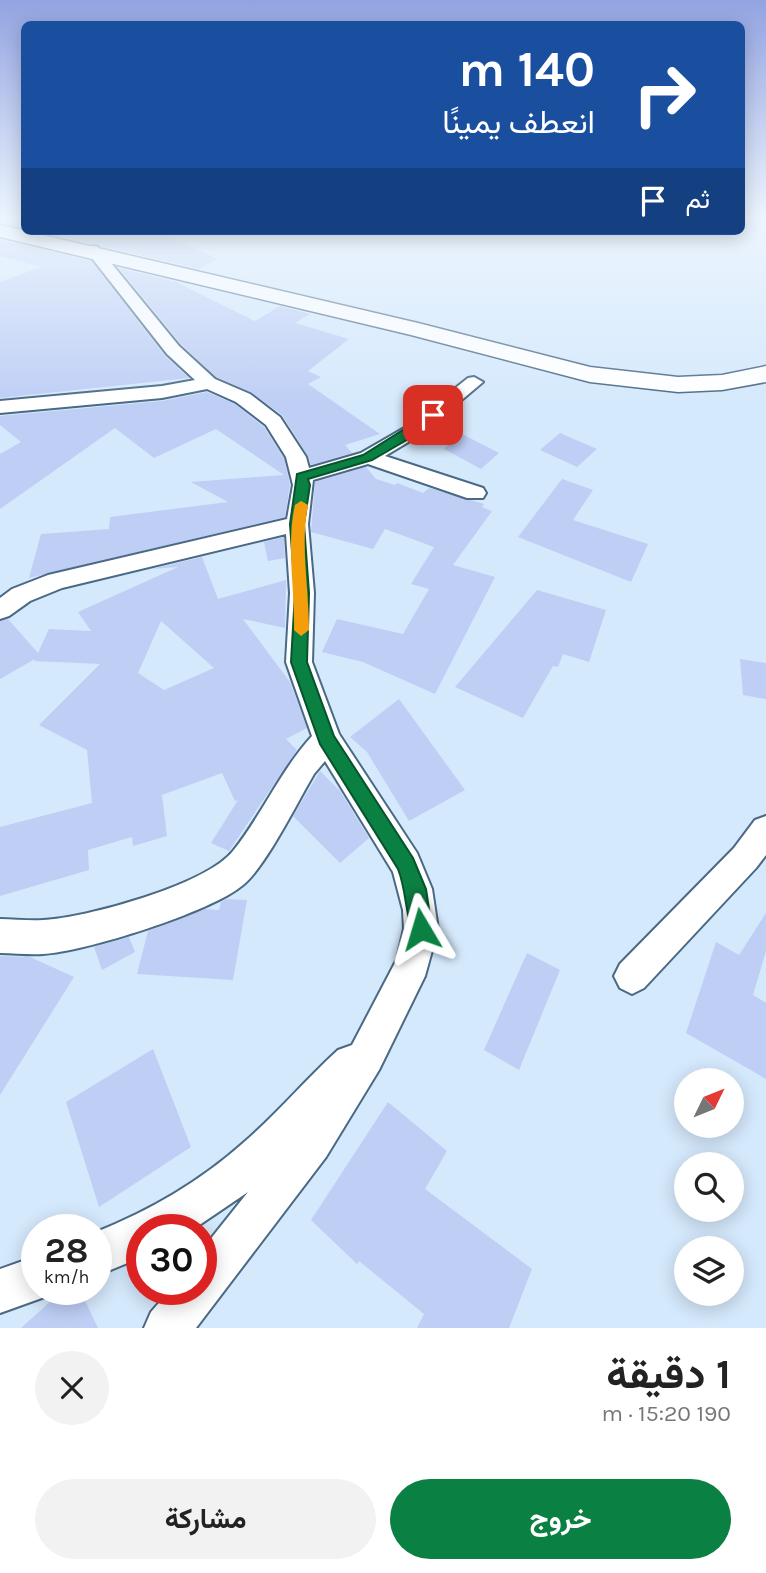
<!DOCTYPE html>
<html lang="ar">
<meta charset="utf-8">
<style>
:root{--surface:#fff;--page:#f2f2f2;--text:#222;--muted:#767676;--accent:#0b8043}
body{margin:0;font-family:Karla,Vazirmatn,sans-serif;background:var(--page);color:var(--text);direction:rtl;height:100vh;display:flex;flex-direction:column;font-size:26px;white-space:nowrap}
*{box-sizing:border-box;margin:0}
p{font-size:23px;color:var(--muted)}
.icon{flex:none;width:38px;height:38px;fill:none;stroke:currentColor;stroke-width:2;stroke-linecap:round;stroke-linejoin:round}
.map{position:relative;height:1328px;overflow:hidden;direction:ltr}
.panel{display:flex;flex-direction:column;background:var(--surface);flex:1}
.panel>*{flex:none}
.top-card{position:absolute;left:21px;top:21px;width:724px;height:214px;border-radius:10px;box-shadow:0 4px 18px #0003;direction:rtl;background:#1a4fa0;color:#fff;overflow:hidden}
.needle{width:46px;rotate:47deg}
.buttons{position:absolute;left:674px;top:1068px;display:grid;gap:14px}
.buttons a{display:grid;place-items:center;width:70px;height:70px;border-radius:50%;background:var(--surface);box-shadow:0 4px 18px #0003;font-size:35px}
.speed{position:absolute;left:21px;top:1214px;display:flex;gap:14px;font-size:35px;font-weight:700;text-align:center}
.speed>*{display:grid;place-content:center;width:91px;height:91px;border-radius:50%;background:var(--surface);box-shadow:0 4px 18px #0003;line-height:1}
.speed small{font-size:18px;font-weight:400}
.speed .limit{border:10px solid #d22;background:#fff;color:#111}
.pin{position:absolute;display:grid;place-items:center;width:60px;height:60px;color:#fff;margin:-30px;border-radius:14px;box-shadow:0 4px 10px #0006}
.me{position:absolute;width:77px;margin:-38px;rotate:353deg;stroke-linejoin:round;filter:drop-shadow(0 0 5px #0008)}
.turn{display:flex;align-items:center;gap:24px;height:147px;padding:0 35px;font-size:32px}
.turn .icon{width:91px;height:91px;stroke-width:2.5}
.turn b{display:block;font-size:49px;line-height:60px}
.then{display:flex;align-items:center;height:66px;padding:0 35px;background:#0003;gap:14px;font-size:26px}
.round{display:grid;place-items:center;flex:none;width:74px;height:74px;border-radius:37px;background:var(--page)}
.headline{display:flex;align-items:center;justify-content:space-between;height:119px;padding:0 35px}
h1{font-size:42px;font-weight:700;line-height:52px}
.cta{display:flex;gap:14px;margin-top:auto;padding:14px 35px}
.cta a{flex:1;height:80px;border-radius:42px;background:var(--accent);color:#fff;font-size:28px;font-weight:700;line-height:80px;text-align:center}
.cta a+a{background:var(--page);color:var(--text)}
.map>svg:first-child{display:block}
.building{fill:#becef5;fill-rule:evenodd}
.lines{fill:none;stroke-linecap:round;stroke-linejoin:round}
.street-casing{stroke:#4a6985;stroke-width:4}
.secondary-casing{stroke:#4a6985;stroke-width:3}
.street{fill:#fff;fill-rule:evenodd}
.secondary{fill:#fff;fill-rule:evenodd}
.route{fill:#0b8043;stroke:#07532c;stroke-width:2}
.slow{fill:#f59e0b}
</style>
<div class="map">
<svg width="766" height="1328" viewBox="0 0 766 1328">
<rect width="100%" height="100%" fill="#d5e9fc"/>
<path class="building" d="M37,231H145L169,237L218,259L199,269Z
M0,240L91,261L165,356L189,378L0,398V282L42,267L0,256Z
M119,268L176,282L255,321L280,306L310,314L295,323L349,339L308,371L321,377L308,384L380,434L345,445L352,453L311,465L308,456L282,415L251,392L216,377L181,344Z
M207,392L235,404L264,427L284,458L290,485L285,517L29,578L41,534L109,529L110,517L228,502L191,482L284,475L216,429L154,458L115,428L0,509V454L21,442L0,425V416L162,401Z
M460,433L499,453L481,469L444,449Z
M560,433L597,449L577,467L540,450Z
M366,467L376,479L395,485L397,483L423,493L429,488L484,504L482,507L492,511L453,565L495,577L435,694L363,662L322,652L337,619L403,634L429,589L411,584L434,547L385,529L373,549L311,532L315,482Z
M562,479L593,490L573,520L648,544L631,582L518,537Z
M284,537L285,558L268,561L264,542Z
M202,557L218,599L286,580L285,628L243,619L290,682L307,728L286,739L297,750L229,851L211,843L238,800L235,801L222,773L162,795L167,836L133,846L132,837L88,850L89,870L0,896V827L92,803L87,750L39,725L100,664L34,661L35,659L0,679V621L8,619L38,653L49,629L91,631L78,612L178,567L152,569ZM161,621L214,668L164,690L138,673Z
M537,590L606,610L589,662L563,654L558,667L553,666L523,718L455,687Z
M740,659L766,663V699L743,695Z
M399,699L465,790L409,821L367,752L350,737Z
M320,771L340,791L369,838L340,863L293,816Z
M226,899L247,900L233,980L137,974L148,931L205,909L219,910L221,902Z
M766,913V951L753,995L766,1003V1079L686,1033L716,942L739,955Z
M129,937L135,952L102,970L94,947Z
M527,953L560,970L519,1070L484,1050Z
M0,956L30,957L74,977L0,1095Z
M153,1049L191,1147L99,1207L66,1102Z
M388,1102L447,1151L425,1189L532,1269L509,1328H417L424,1314L359,1261L357,1264L311,1220Z
M63,1290H80L98,1328H21Z"/>
<g class="lines">
<g class="street-casing">
<path id="street" d="M93,246L98,247L179,346L215,379L250,394L280,417L306,457L309,468L361,453L406,427L468,378L474,377L483,382L420,435L385,456L483,488L486,493L483,498H467L368,464L313,480L308,524L314,593L312,662L339,734L417,853L432,889L438,929L425,976L379,1070L326,1157L196,1328H144L151,1312L170,1290H201V1251L248,1192L192,1230H142V1257L96,1276V1232C149,1211 199,1182 242,1144C276,1115 305,1080 338,1050L352,1045L397,959L404,929L403,910L393,872L325,761L314,774C297,803 266,866 243,885C211,912 84,952 43,954C29,955 14,953 0,953V919C14,919 29,921 43,920C86,918 206,885 233,851C262,815 280,771 312,736L286,662L290,593L286,534L62,588L30,601L9,616L0,619V598L12,589L48,575L287,519L293,485L286,457L266,425L236,402L207,389L162,398L0,413V401L162,386L195,380L167,354L88,253L86,250Z
M766,816V855L756,868L644,988L632,994L620,988L614,976L620,964L734,848L755,820Z
M37,1256V1290H54L53,1294L0,1313V1269Z"/>
</g>
<g class="secondary-casing">
<path id="secondary" d="M0,225L418,323L590,367L678,377L722,375L766,366V382L722,390L678,392L590,382L411,335L0,237Z"/>
</g>
<use href="#street" class="street"/>
<use href="#secondary" class="secondary"/>
</g>
<linearGradient id="sky" x2="0" y2="1"><stop stop-color="#92a3e1"/><stop offset="0.54" stop-color="#ecf5fe"/><stop offset="1" stop-color="#ecf5fe" stop-opacity="0"/></linearGradient>
<rect width="766" height="404" fill="url(#sky)"/>
<path class="route" d="M433,411L437,412V417L417,434L372,460L308,479L310,485L304,524L309,593L307,662L334,736L413,858L426,889L432,929L429,936L421,939L414,936C405,915 407,892 398,869L320,744L291,662L295,593L290,524L297,474L363,455Z"/>
<path class="slow" d="M301,501L308,505C300,545 309,589 309,630L301,636L294,630C295,589 286,545 295,505Z"/>
</svg>
<div class="buttons">
<a><svg class="needle" viewBox="-14 -14 28 28"><path d="M0-13l5 13h-10z" fill="#e53935"/><path d="M0 13l5-13h-10z" fill="#767676"/></svg></a>
<a><svg class="icon" aria-label="search" viewBox="0 0 24 24"><circle cx="10" cy="10" r="6"/><path d="M15 15l6 6"/></svg></a>
<a><svg class="icon" aria-label="layers" viewBox="0 0 24 24"><path d="M12 4l9 5-9 5-9-5zM3 14l9 5 9-5"/></svg></a>
</div>
<div class="speed"><div>28<small>km/h</small></div><div class="limit">30</div></div>
<div class="pin" style="left:433px;top:415px;background:#d93025"><svg class="icon" aria-label="arrive" viewBox="0 0 24 24"><path d="M6 21V4h12l-3 4 3 4H6"/></svg></div>
<svg class="me" style="left:421px;top:929px" viewBox="-20 -20 40 40"><path d="M0-17L14 15 0 8-14 15z" fill="#0b8043" stroke="#fff" stroke-width="4"/></svg>
<div class="top-card">
<div class="turn"><svg class="icon" aria-label="right" viewBox="0 0 24 24"><path d="M7 20v-9h11M14 6l5 5-5 5"/></svg><div><b>140 m</b>انعطف يمينًا</div></div>
<div class="then">ثم<svg class="icon" aria-label="arrive" viewBox="0 0 24 24"><path d="M6 21V4h12l-3 4 3 4H6"/></svg></div>
</div>
</div>
<section class="panel">
<div class="headline"><div><h1>1 دقيقة</h1><p>190 m · 15:20</p></div><a class="round"><svg class="icon" aria-label="close" viewBox="0 0 24 24"><path d="M6 6l12 12M18 6L6 18"/></svg></a></div>
<div class="cta"><a>خروج</a><a>مشاركة</a></div>
</section>
